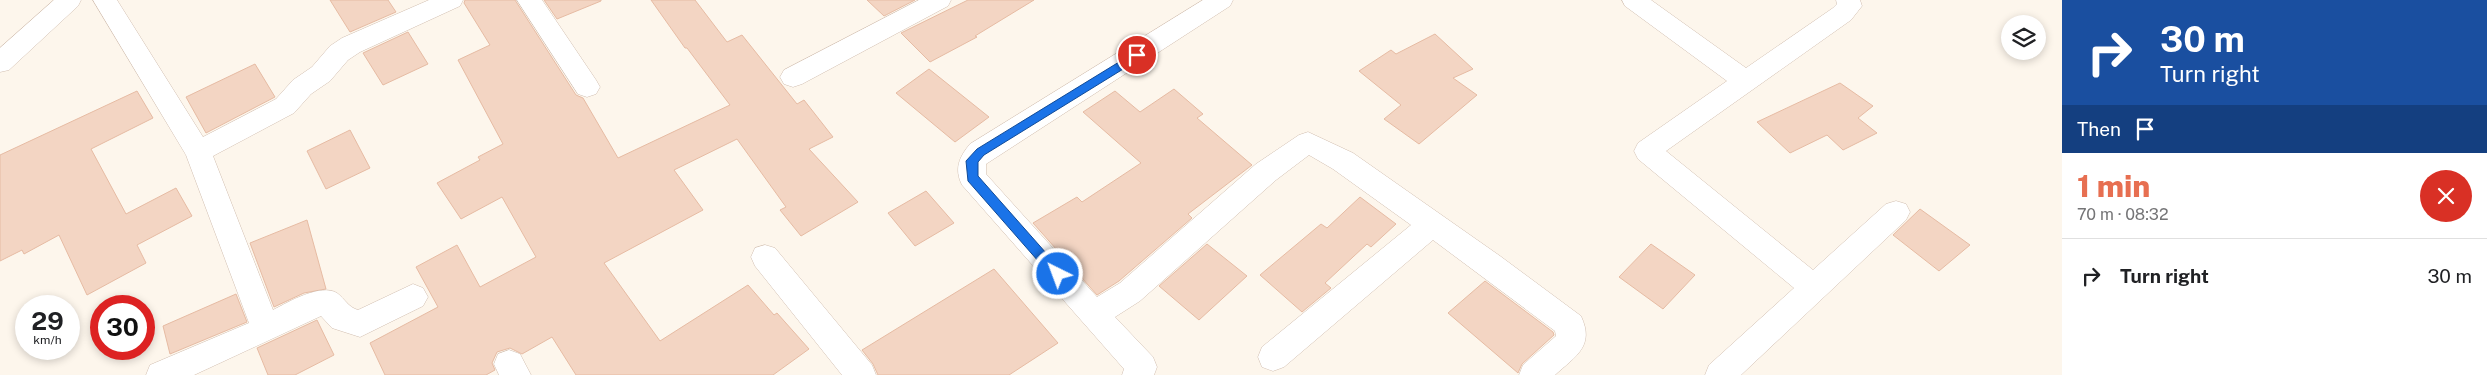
<!DOCTYPE html>
<meta charset="utf-8">
<style>
:root{--surface:#fff;--page:#f2f2f2;--text:#202124;--muted:#757577;--line:#e0e0e0;--accent:#e76f51}
body{margin:0;font-family:"Public Sans",sans-serif;background:var(--page);color:var(--text);height:100vh;display:flex;flex-direction:column;font-size:19px;white-space:nowrap}
*{box-sizing:border-box;margin:0}
p{font-size:16px;color:var(--muted)}
.icon{flex:none;width:28px;height:28px;fill:none;stroke:currentColor;stroke-width:2;stroke-linecap:round;stroke-linejoin:round}
.map{position:relative;flex:1;overflow:hidden}
.drawer{display:flex;flex-direction:column;background:var(--surface);width:425px}
.drawer>*{flex:none}
.guide{background:#1a4fa0;color:#fff;overflow:hidden}
.controls{position:absolute;left:2001px;top:15px;display:grid;gap:10px}
.controls a{display:grid;place-items:center;width:45px;height:45px;border-radius:50%;background:var(--surface);box-shadow:0 2px 8px #0003;font-size:25px}
.speed{position:absolute;left:15px;top:295px;display:flex;gap:10px;font-size:25px;font-weight:700;text-align:center}
.speed>*{display:grid;place-content:center;width:65px;height:65px;border-radius:50%;background:var(--surface);box-shadow:0 2px 8px #0003;line-height:1}
.speed small{font-size:12px;font-weight:400}
.speed .limit{border:8px solid #d22;background:#fff;color:#111}
.pin{position:absolute;display:grid;place-items:center;width:42px;height:42px;color:#fff;margin:-21px;border:2px solid #fff;border-radius:50%;box-shadow:0 1px 5px #0007}
.me{position:absolute;width:55px;margin:-28px;rotate:318deg;stroke-linejoin:round;filter:drop-shadow(0 0 4px #0008)}
.turn{display:flex;align-items:center;gap:18px;height:105px;padding:0 15px;font-size:22px}
.turn .icon{width:65px;height:65px;stroke-width:2.5}
.turn b{display:block;font-size:35px;line-height:42px}
.then{display:flex;align-items:center;height:48px;padding:0 15px;background:#0003;gap:10px;font-size:19px}
.round{display:grid;place-items:center;flex:none;width:52px;height:52px;border-radius:26px;background:var(--page)}
.headline{display:flex;align-items:center;justify-content:space-between;height:85px;padding:0 15px}
h1{font-size:30px;font-weight:800;line-height:38px;color:var(--accent)}
ul{padding:0;list-style:none}
li{display:flex;align-items:center;gap:15px;height:75px;padding:0 15px;border-top:1px solid var(--line)}
li div{flex:1}
li b{display:block;font-size:19px}
li em{font-style:normal}
main{display:flex;flex:1;min-height:0}
.map>svg:first-child{display:block}
.building{fill:#f3d5c3;stroke:#e6bba3}
.lines{fill:none;stroke-linecap:round;stroke-linejoin:round}
.minor-casing{stroke:#d1beb0;stroke-width:1}
.minor{fill:#fff;fill-rule:evenodd}
.route{fill:#1a73e8;stroke:#114b97}
</style>
<main>
<div class="map">
<svg width="2062" height="375" viewBox="0 0 2062 375">
<rect width="100%" height="100%" fill="#fdf6ec"/>
<path class="building" d="M330,0H388L396,12L350,32Z
M465,0H515L576,95L583,98L618,158L730,105L687,48H685L651,0H695L727,42L742,35L797,104L804,100L833,137L809,149L858,202L801,236L780,210L786,207L737,139L674,170L703,210L604,263L660,341L748,285L774,315L777,313L809,349L773,375H576L552,337L522,354L510,348L497,352L492,363L495,370L486,375H385L370,343L438,307L416,267L457,245L480,287L536,257L502,197L461,219L437,183L480,160L478,157L503,144L458,60L490,45L464,3Z
M544,0H601V1L557,19Z
M867,0H915L884,16Z
M968,0H1034L975,36L977,37L930,62L901,33Z
M408,32L428,64L383,85L363,53Z
M1435,34L1473,69L1453,78L1477,95L1419,144L1384,119L1401,105L1359,71L1391,50L1396,54Z
M255,64L275,97L206,133L186,97Z
M929,69L989,117L955,142L896,93Z
M1840,83L1873,106L1858,118L1877,133L1843,150L1827,135L1790,153L1757,122Z
M1174,89L1203,114L1197,118L1252,165L1188,214L1192,218L1119,281L1097,295L1033,223L1077,197L1082,202L1141,163L1083,112L1115,91L1140,112Z
M137,91L153,118L91,149L126,214L176,188L192,216L137,245L146,263L87,295L59,235L24,254L22,250L0,261V155Z
M350,130L370,168L326,189L307,151Z
M926,191L954,223L915,246L888,213Z
M1360,197L1396,224L1371,247L1367,244L1325,283L1331,288L1302,312L1260,275L1321,224L1327,228Z
M1920,209L1970,245L1939,271L1893,235Z
M307,220L326,289L304,293L274,307L250,243Z
M1207,244L1247,276L1199,320L1159,286Z
M1651,244L1695,275L1663,309L1619,277Z
M994,269L1058,343L1009,375H878L873,364L862,350Z
M1485,281L1553,332L1554,335L1522,364L1518,373L1448,313Z
M236,294L247,322L170,354L163,326Z
M317,320L334,355L295,375H268L257,348Z"/>
<g class="lines">
<g class="minor-casing">
<path id="minor" d="M54,0H81L78,6L9,70L0,72V48Z
M93,0H117L203,137L276,99L293,80L312,67L330,46L342,38L429,0H463L460,6L360,52L348,60L330,81L311,94L294,113L213,156L273,310C288,302 321,283 337,293C345,299 348,307 358,310L413,284L423,288L428,297L423,306L360,337L332,328L321,316L194,375H146L150,365L249,323L186,155Z
M517,0H542L596,80L600,87L596,94L587,97L578,94Z
M919,0H951L948,6L802,84L793,87L784,84L780,77L784,70Z
M1203,0H1233L1230,6L986,164V174L1097,297L1120,283L1256,164L1299,135L1308,132L1353,153L1500,256L1581,316C1595,346 1576,356 1555,375H1519L1523,365L1556,336L1555,331L1433,240L1284,367L1273,371L1262,367L1258,357L1262,347L1411,225L1333,169L1309,155L1276,180L1140,301L1115,317L1153,357L1157,367L1154,375H1122L1124,369L962,185C954,169 959,157 970,144Z
M1622,0H1651L1746,68L1833,8L1837,4L1836,0H1860L1862,6L1851,20L1666,151L1813,270L1886,204L1896,201L1906,204L1910,212L1906,220L1741,375H1705L1709,365L1794,288L1638,159L1634,151L1638,143L1727,81L1625,6Z
M765,245L775,248L872,365L876,375H842L755,266L751,257L755,248Z
M509,350L520,354L531,375H499L494,364L498,354Z"/>
</g>
<use href="#minor" class="minor"/>
</g>
<path class="route" d="M1137,51L1142,55L1141,58L984,155L978,162V176L1062,271L1064,274L1062,278H1053L968,181L966,161L977,149Z"/>
</svg>
<div class="controls">
<a><svg class="icon" aria-label="layers" viewBox="0 0 24 24"><path d="M12 4l9 5-9 5-9-5zM3 14l9 5 9-5"/></svg></a>
</div>
<div class="speed"><div>29<small>km/h</small></div><div class="limit">30</div></div>
<div class="pin" style="left:1137px;top:55px;background:#d93025"><svg class="icon" aria-label="arrive" viewBox="0 0 24 24"><path d="M6 21V4h12l-3 4 3 4H6"/></svg></div>
<svg class="me" style="left:1058px;top:274px" viewBox="-20 -20 40 40"><circle r="17" fill="#1a73e8" stroke="#fff" stroke-width="3"/><path d="M0-11L8 9 0 5-8 9z" fill="#fff"/></svg>
</div>
<section class="drawer">
<div class="guide">
<div class="turn"><svg class="icon" aria-label="right" viewBox="0 0 24 24"><path d="M7 20v-9h11M14 6l5 5-5 5"/></svg><div><b>30 m</b>Turn right</div></div>
<div class="then">Then<svg class="icon" aria-label="arrive" viewBox="0 0 24 24"><path d="M6 21V4h12l-3 4 3 4H6"/></svg></div>
</div>
<div class="headline"><div><h1>1 min</h1><p>70 m · 08:32</p></div><a class="round" style="background:#d93025;color:#fff"><svg class="icon" aria-label="close" viewBox="0 0 24 24"><path d="M6 6l12 12M18 6L6 18"/></svg></a></div>
<ul>
<li><svg class="icon" aria-label="right" viewBox="0 0 24 24"><path d="M7 20v-9h11M14 6l5 5-5 5"/></svg><div><b>Turn right</b></div><em>30 m</em></li>
</ul>
</section>
</main>
